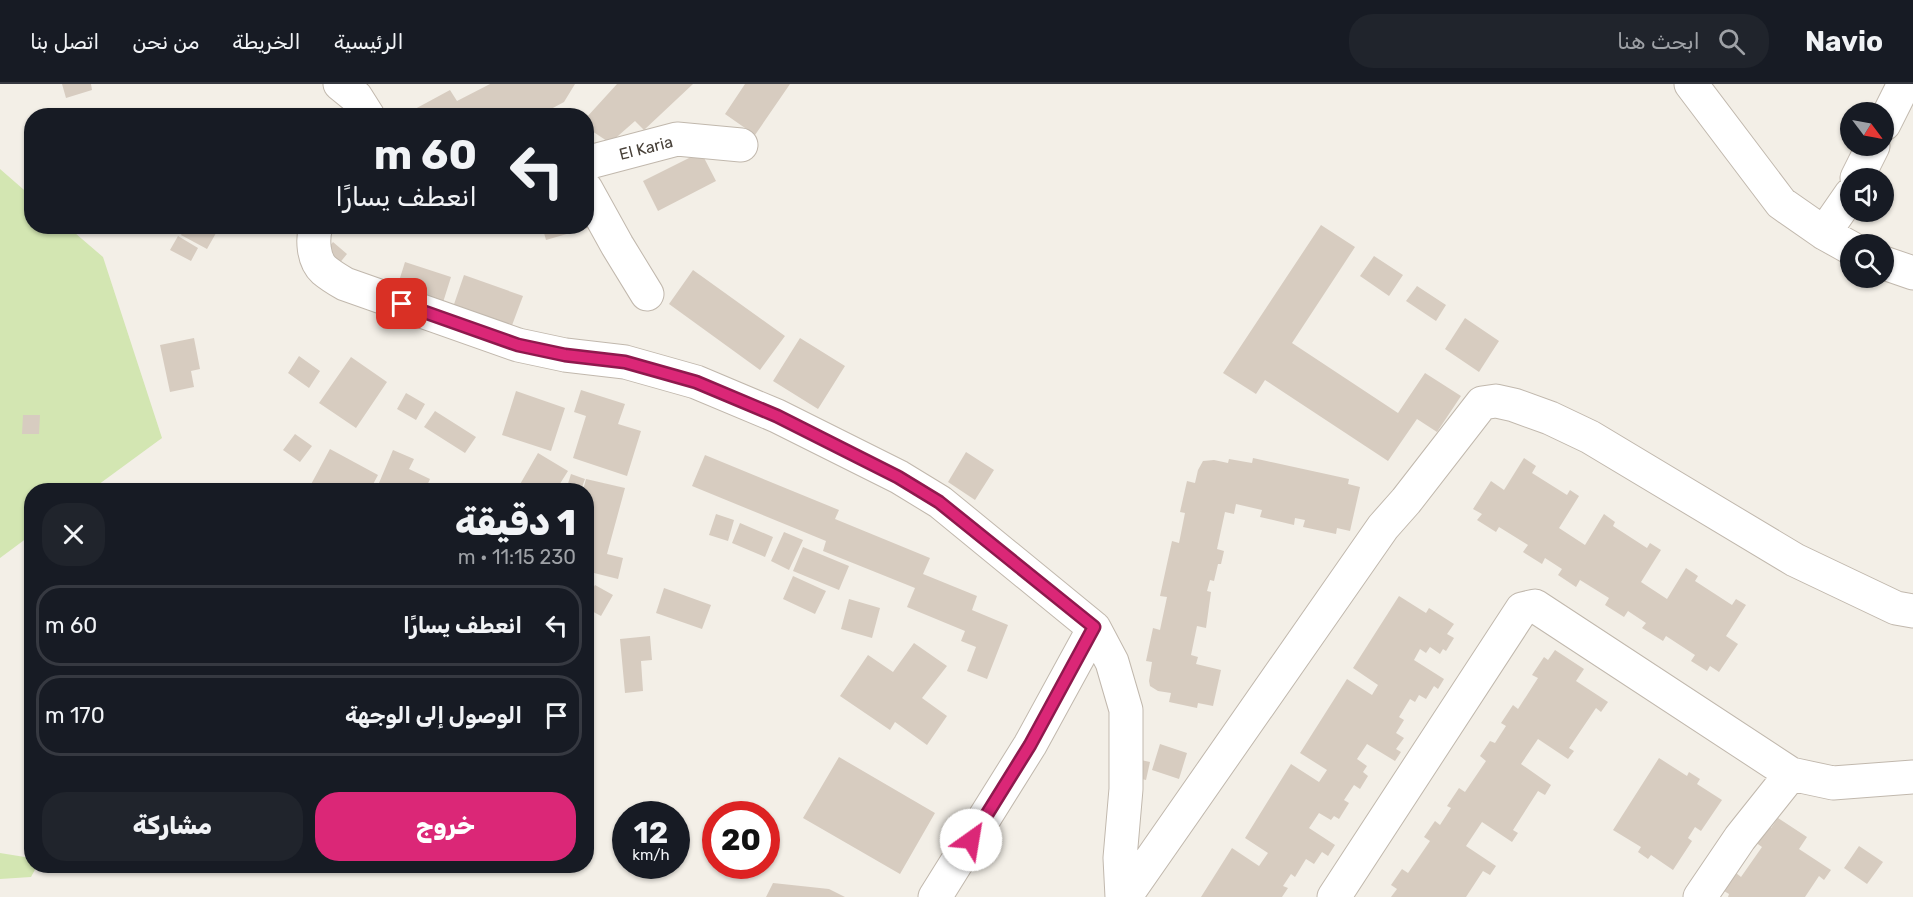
<!DOCTYPE html>
<html lang="ar">
<meta charset="utf-8">
<style>
:root{--surface:#171b24;--page:#20242c;--text:#f1f3f6;--muted:#9ea1a6;--line:#363941;--accent:#db2777}
body{margin:0;font-family:Rubik,"Noto Sans Arabic",sans-serif;background:var(--page);color:var(--text);direction:rtl;height:100vh;display:flex;flex-direction:column;font-size:22px;white-space:nowrap}
*{box-sizing:border-box;margin:0}
p{font-size:20px;color:var(--muted)}
.icon{flex:none;width:33px;height:33px;fill:none;stroke:currentColor;stroke-width:2;stroke-linecap:round;stroke-linejoin:round}
.map{position:relative;flex:1;overflow:hidden;direction:ltr}
.sheet{position:absolute;left:24px;top:399px;width:570px;height:390px;display:flex;flex-direction:column;background:var(--surface);border-radius:24px;box-shadow:0 2px 4px #0004;direction:rtl}
.sheet>*{flex:none}
.hud{position:absolute;left:24px;top:24px;width:570px;height:126px;border-radius:24px;box-shadow:0 2px 4px #0004;direction:rtl;background:#171b24;color:var(--text);overflow:hidden}
.needle{width:39px;rotate:122deg}
.tools{position:absolute;left:1840px;top:18px;display:grid;gap:12px}
.tools a{display:grid;place-items:center;width:54px;height:54px;border-radius:50%;background:var(--surface);box-shadow:0 2px 4px #0004;font-size:30px}
.speed{position:absolute;left:612px;top:717px;display:flex;gap:12px;font-size:30px;font-weight:700;text-align:center}
.speed>*{display:grid;place-content:center;width:78px;height:78px;border-radius:50%;background:var(--surface);box-shadow:0 2px 4px #0004;line-height:1}
.speed small{font-size:15px;font-weight:400}
.speed .limit{border:9px solid #d22;background:#fff;color:#111}
.pin{position:absolute;display:grid;place-items:center;width:51px;height:51px;color:#fff;margin:-26px;border-radius:12px;box-shadow:0 3px 9px #0006}
.me{position:absolute;width:66px;margin:-33px;rotate:32deg;stroke-linejoin:round;filter:drop-shadow(0 0 4px #0008)}
.turn{display:flex;align-items:center;gap:21px;height:126px;padding:0 18px;font-size:27px}
.turn .icon{width:78px;height:78px;stroke-width:2.5}
.turn b{display:block;font-size:42px;line-height:51px}
.round{display:grid;place-items:center;flex:none;width:63px;height:63px;border-radius:24px;background:var(--page)}
.head{display:flex;align-items:center;justify-content:space-between;height:102px;padding:0 18px}
h1{font-size:36px;font-weight:800;line-height:45px}
.action{display:flex;gap:12px;margin-top:auto;padding:12px 18px}
.action a{flex:1;height:69px;border-radius:24px;background:var(--accent);color:#fff;font-size:24px;font-weight:800;line-height:69px;text-align:center}
.action a+a{background:var(--page);color:var(--text)}
ul{padding:0;list-style:none}
li{display:flex;align-items:center;gap:18px;height:81px;margin:0 12px 9px;padding:0 6px;border:3px solid var(--line);border-radius:24px}
li div{flex:1}
li b{display:block;font-size:22px}
li em{font-style:normal}
header{display:flex;align-items:center;gap:36px;box-sizing:border-box;height:84px;padding:0 30px;background:var(--surface);border-bottom:2px solid var(--line)}
header strong{font-size:28px}
nav{display:flex;gap:33px;margin-inline-start:auto;font-size:21px}
.search{width:420px;height:54px;background:var(--page);display:flex;align-items:center;gap:15px;box-sizing:border-box;padding:0 21px;border-radius:24px;color:var(--muted);font-size:22px}
.map>svg:first-child{display:block}
.green{fill:#d3e6b2}
.building{fill:#d7ccc0}
.lines{fill:none;stroke-linecap:round;stroke-linejoin:round}
.minor-casing{stroke:#c1b8ad;stroke-width:35}
.minor{stroke:#fff;stroke-width:33}
.route-casing{stroke:#8e194d;stroke-width:15}
.route{stroke:#db2777;stroke-width:10}
.labels{text-anchor:middle;dominant-baseline:central;stroke-width:5;stroke-linejoin:round;paint-order:stroke}
.street-label{font-size:16px;fill:#463f37;stroke:#fff}
</style>
<header>
<strong>Navio</strong>
<div class="search"><svg class="icon" aria-label="search" viewBox="0 0 24 24"><circle cx="10" cy="10" r="6"/><path d="M15 15l6 6"/></svg>ابحث هنا</div>
<nav><a>الرئيسية</a><a>الخريطة</a><a>من نحن</a><a>اتصل بنا</a></nav>
</header>
<div class="map">
<svg width="1913" height="813" viewBox="0 0 1913 813">
<rect width="100%" height="100%" fill="#f3efe7"/>
<path class="green" d="M0,85L31,112L32,142L68,143L103,173L162,354L91,406H32L31,451L0,474Z
M0,769L31,774L32,782H37L31,793L0,795Z"/>
<path class="building" d="M62,0H91L92,6L66,14Z
M490,0H575L564,18L538,32H402L450,6L457,17Z
M617,0H693L644,46L635,37L610,59L586,43V34Z
M745,0H790L755,51L725,30Z
M701,68L716,97L658,127L643,97Z
M586,130L591,143L546,156L542,142H586Z
M1321,141L1355,163L1292,259L1398,329L1425,289L1461,312L1437,348L1417,335L1388,377L1265,296L1256,310L1223,289Z
M186,142H220L207,165L181,151Z
M365,142H389V143L368,150Z
M178,152L198,164L191,177L170,166Z
M333,158L347,170L338,181L324,169Z
M1374,172L1403,191L1389,212L1360,192Z
M405,178L451,193L440,228L394,213Z
M693,186L785,252L760,286L669,220Z
M464,191L523,212L508,252L450,232Z
M1417,202L1446,221L1436,237L1406,217Z
M1465,234L1499,257L1479,288L1445,265Z
M194,254L200,285L191,287L194,303L170,308L160,261Z
M800,254L845,282L818,325L773,297Z
M299,272L320,287L309,304L288,289Z
M351,273L387,298L356,344L319,319Z
M581,306L625,320L618,340L641,347L627,392L573,374L586,332L574,328Z
M516,307L565,324L551,367L502,351Z
M406,309L425,320L416,336L397,325Z
M435,327L476,353L465,369L424,343Z
M23,331H40L39,350H22Z
M295,350L312,362L300,378L283,366Z
M330,365L378,391L370,406H308Z
M393,366L414,375L409,385L430,395L425,406H397L379,399Z
M966,368L994,386L975,416L948,398Z
M538,369L568,387L556,406H527L519,402Z
M705,371L839,426L835,435L930,474L923,490L977,512L972,526L1008,541L987,595L967,587L976,563L961,557L965,547L907,523L915,504L823,467L826,457L692,402Z
M1253,374L1349,395L1348,400L1360,403L1350,447L1337,444L1336,450L1303,443L1305,436L1295,434L1294,441L1260,433L1262,426L1236,420L1234,430L1225,428L1217,465L1224,467L1221,480H1218L1214,497L1210,496L1207,507L1211,508L1206,544L1197,542L1191,571L1198,573L1196,580L1221,586L1213,622L1198,619L1197,624L1169,618L1171,609L1158,607L1150,602L1149,597L1152,578L1146,577L1153,544L1160,546L1167,513L1160,512L1172,457L1179,459L1185,429L1180,428L1187,397L1195,399L1198,386L1203,377L1214,376L1228,379L1229,375L1252,379Z
M1524,374L1536,382L1532,389L1567,411L1570,406L1579,412L1559,444L1585,461L1604,430L1615,438L1613,442L1647,464L1650,459L1661,466L1641,498L1667,515L1686,484L1698,492L1695,497L1732,521L1736,515L1746,521L1726,552L1738,560L1719,588L1710,582L1707,587L1691,577L1695,571L1666,552L1663,557L1642,544L1646,539L1628,527L1624,533L1605,521L1609,514L1580,496L1576,503L1558,491L1562,485L1545,474L1542,480L1523,468L1528,461L1499,443L1496,448L1477,436L1482,430L1473,425L1491,397L1504,406Z
M571,390L585,395L581,406H566Z
M586,395L625,404L607,470L623,474L618,495L586,487L589,466L586,465V406H583Z
M716,430L734,436L728,457L709,451Z
M740,439L773,453L765,473L732,459Z
M784,448L803,456L789,486L771,477Z
M803,463L849,482L839,506L793,487Z
M793,492L826,507L815,530L783,515Z
M595,501L613,511L601,532L586,524V517Z
M664,504L711,521L702,545L656,529Z
M1399,512L1426,529L1429,524L1454,540L1447,550L1454,554L1446,567L1443,565L1440,570L1430,563L1426,569L1420,565L1414,576L1444,595L1438,605L1434,602L1426,615L1419,611L1415,618L1410,615L1399,633L1404,636L1396,649L1404,654L1396,665L1401,668L1395,677L1367,660L1357,675L1367,682L1363,688L1368,692L1360,705L1354,701L1344,716L1349,719L1339,735L1334,732L1331,736L1319,729L1309,744L1335,761L1328,772L1322,768L1314,780L1306,775L1295,793L1291,790L1283,802L1288,804L1282,813H1201L1232,764L1259,782L1268,769L1245,754L1291,680L1319,698L1327,686L1300,669L1347,595L1372,611L1378,601L1353,584Z
M849,515L880,524L872,554L841,545Z
M650,552L652,576L641,577L643,607L625,609L620,555Z
M914,559L947,582L922,614L947,632L927,661L895,638L890,646L840,612L868,571L893,588Z
M1555,566L1584,585L1576,597L1608,618L1601,628L1596,624L1569,664L1574,667L1568,675L1538,655L1521,680L1551,701L1545,711L1538,707L1513,746L1518,749L1512,758L1482,738L1466,762L1496,782L1490,791L1483,787L1466,813H1391L1397,805L1391,801L1402,785L1408,789L1430,757L1424,753L1435,737L1440,741L1451,724L1447,722L1459,704L1465,708L1486,677L1480,672L1490,657L1495,659L1506,642L1501,639L1513,621L1518,625L1538,594L1532,591L1544,573L1548,576Z
M1160,660L1187,669L1179,695L1152,686Z
M839,673L935,729L900,790L803,734Z
M1132,674L1150,678L1146,696L1129,692Z
M1659,674L1687,692L1689,688L1700,695L1697,700L1722,716L1701,747L1695,743L1688,754L1692,757L1673,786L1651,771L1648,775L1638,768L1641,763L1613,746Z
M1778,734L1807,753L1799,765L1831,786L1824,796L1819,792L1805,813H1728L1729,810L1724,807L1736,789L1741,793L1762,763L1755,758L1767,741L1771,744Z
M1859,762L1883,778L1867,800L1844,784Z
M773,799L829,805L845,813H766Z"/>
<g class="lines">
<g class="minor-casing">
<path id="minor" d="M340,0L356,13L368,32
M1691,0L1781,119L1824,149L1851,164
M1884,40L1904,0
M586,79L677,55L741,61
M1857,94L1873,62
M586,105L617,161L647,210
M316,142C312,155 313,176 324,186C330,191 338,196 345,200L518,261L565,271L625,278L696,298L777,332L899,393L940,418L1094,544L1112,578L1126,626V705L1120,774L1122,813
M1824,149L1851,110
M1884,179L1913,189
M935,813L1030,661L1094,544
M1125,813L1383,443L1406,417L1482,319L1496,317L1514,321L1550,334L1590,353L1795,476L1896,524L1913,527
M1334,813L1522,525L1535,522L1791,690
M1700,813L1740,754L1791,690L1833,699L1913,693"/>
</g>
<use href="#minor" class="minor"/>
</g>
<g class="lines">
<g class="route-casing">
<path id="route" d="M402,220L518,261L565,271L625,278L696,298L777,332L898,393L939,418L1094,543L1030,661L971,756"/>
</g>
<use href="#route" class="route"/>
</g>
<g class="labels">
<g class="street-label">
<text transform="translate(646 64) rotate(-14)">El Karia</text>
</g>
</g>
</svg>
<div class="tools">
<a><svg class="needle" viewBox="-14 -14 28 28"><path d="M0-13l5 13h-10z" fill="#e53935"/><path d="M0 13l5-13h-10z" fill="#9ea1a6"/></svg></a>
<a><svg class="icon" aria-label="sound" viewBox="0 0 24 24"><path d="M4 9h4l5-4v14l-5-4H4zM17 9q2 3 0 6"/></svg></a>
<a><svg class="icon" aria-label="search" viewBox="0 0 24 24"><circle cx="10" cy="10" r="6"/><path d="M15 15l6 6"/></svg></a>
</div>
<div class="speed"><div>12<small>km/h</small></div><div class="limit">20</div></div>
<div class="pin" style="left:402px;top:220px;background:#d93025"><svg class="icon" aria-label="arrive" viewBox="0 0 24 24"><path d="M6 21V4h12l-3 4 3 4H6"/></svg></div>
<svg class="me" style="left:971px;top:756px" viewBox="-20 -20 40 40"><circle r="19" fill="#fff"/><path d="M0-13L10 11 0 6-10 11z" fill="#db2777"/></svg>
<div class="hud">
<div class="turn"><svg class="icon" aria-label="left" viewBox="0 0 24 24"><path d="M17 20v-9H6M10 6l-5 5 5 5"/></svg><div><b>60 m</b>انعطف يسارًا</div></div>
</div>
<section class="sheet">
<div class="head"><div><h1>1 دقيقة</h1><p>230 m · 11:15</p></div><a class="round"><svg class="icon" aria-label="close" viewBox="0 0 24 24"><path d="M6 6l12 12M18 6L6 18"/></svg></a></div>
<ul>
<li><svg class="icon" aria-label="left" viewBox="0 0 24 24"><path d="M17 20v-9H6M10 6l-5 5 5 5"/></svg><div><b>انعطف يسارًا</b></div><em>60 m</em></li>
<li><svg class="icon" aria-label="arrive" viewBox="0 0 24 24"><path d="M6 21V4h12l-3 4 3 4H6"/></svg><div><b>الوصول إلى الوجهة</b></div><em>170 m</em></li>
</ul>
<div class="action"><a>خروج</a><a>مشاركة</a></div>
</section>
</div>
